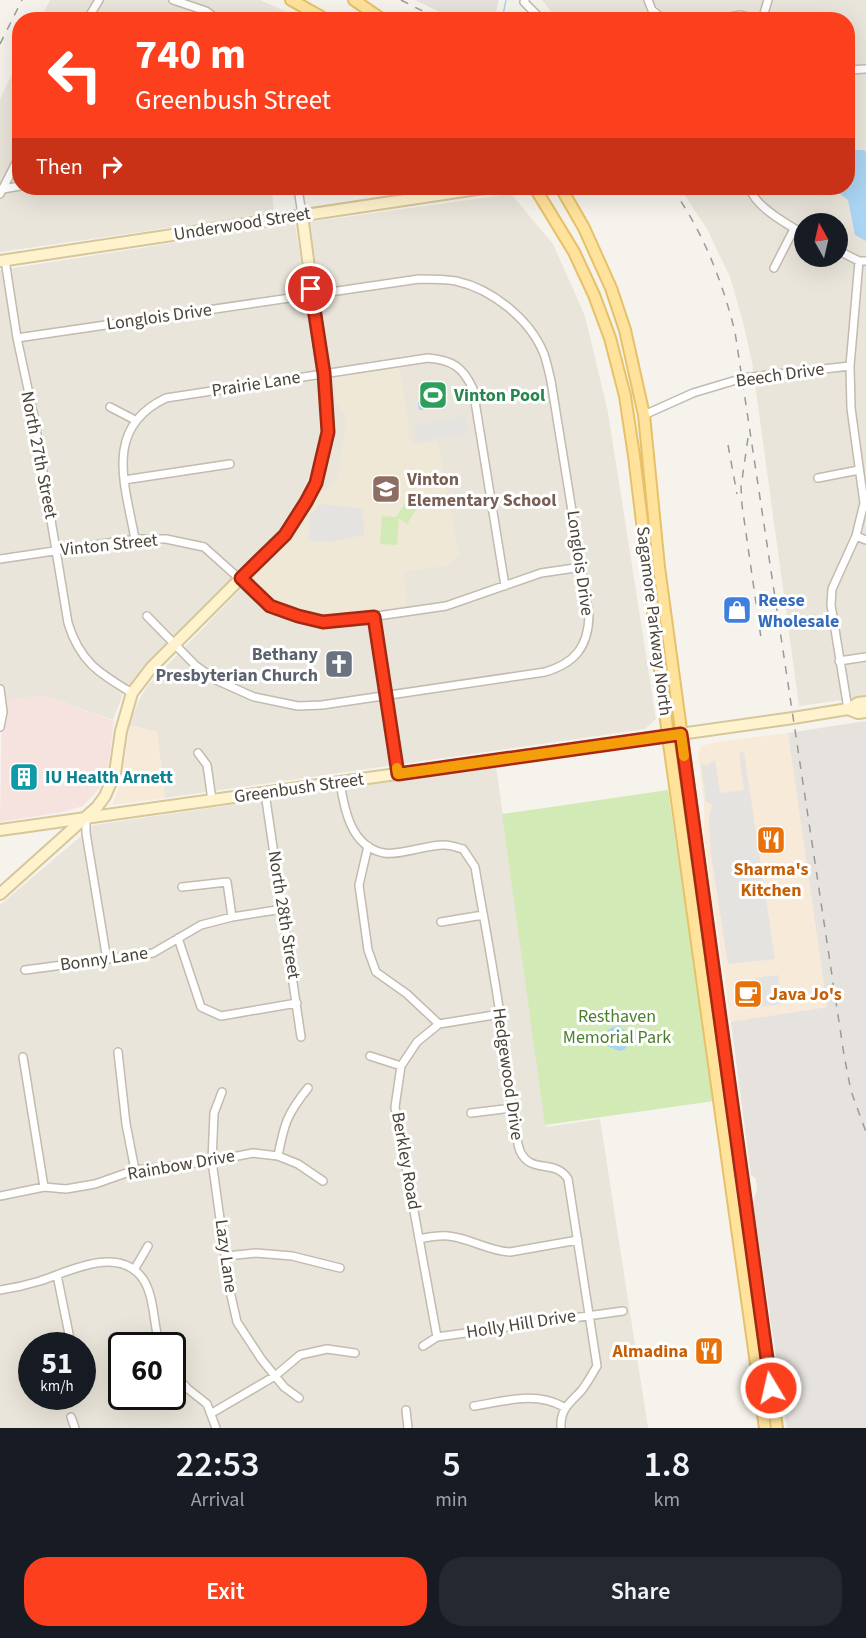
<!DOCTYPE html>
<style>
:root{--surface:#171b24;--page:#242831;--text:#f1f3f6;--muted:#9ea1a6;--accent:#fc3f1d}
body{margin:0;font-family:"Source Sans 3",sans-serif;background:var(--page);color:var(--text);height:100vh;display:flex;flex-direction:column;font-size:22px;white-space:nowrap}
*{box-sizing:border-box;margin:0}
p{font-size:20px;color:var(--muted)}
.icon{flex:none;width:33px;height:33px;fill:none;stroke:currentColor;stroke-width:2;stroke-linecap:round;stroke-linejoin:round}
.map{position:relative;height:1428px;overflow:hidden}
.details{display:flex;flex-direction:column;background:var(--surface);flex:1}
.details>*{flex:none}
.top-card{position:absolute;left:12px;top:12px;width:843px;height:183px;border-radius:24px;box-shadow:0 6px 24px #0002;background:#fc3f1d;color:#fff;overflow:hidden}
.needle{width:39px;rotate:352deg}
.fabs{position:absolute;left:794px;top:213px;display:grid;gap:12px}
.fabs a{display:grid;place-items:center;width:54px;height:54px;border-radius:50%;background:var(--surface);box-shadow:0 6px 24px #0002;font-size:30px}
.speed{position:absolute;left:18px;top:1332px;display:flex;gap:12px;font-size:30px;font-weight:700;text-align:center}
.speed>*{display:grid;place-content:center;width:78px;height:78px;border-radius:50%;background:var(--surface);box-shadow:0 6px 24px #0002;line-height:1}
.speed small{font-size:15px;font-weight:400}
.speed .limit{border:3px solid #111;border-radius:9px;background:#fff;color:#111}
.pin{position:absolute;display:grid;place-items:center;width:51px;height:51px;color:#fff;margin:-26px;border:3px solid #fff;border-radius:50%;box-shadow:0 2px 6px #0007}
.me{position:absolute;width:66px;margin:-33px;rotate:351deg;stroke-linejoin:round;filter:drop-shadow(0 0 4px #0008)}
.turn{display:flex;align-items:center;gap:21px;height:126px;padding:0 24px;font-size:27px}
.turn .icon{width:78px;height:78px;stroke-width:2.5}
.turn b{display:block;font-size:42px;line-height:51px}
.then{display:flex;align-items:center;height:57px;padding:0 24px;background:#0003;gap:12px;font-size:22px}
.eta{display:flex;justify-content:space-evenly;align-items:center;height:102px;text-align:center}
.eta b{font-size:36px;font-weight:600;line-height:42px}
.cta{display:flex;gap:12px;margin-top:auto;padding:12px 24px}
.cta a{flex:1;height:69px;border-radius:24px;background:var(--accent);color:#fff;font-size:24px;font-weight:600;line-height:69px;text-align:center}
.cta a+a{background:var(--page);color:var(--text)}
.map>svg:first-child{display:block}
.residential{fill:#eae5da;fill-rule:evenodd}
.commercial{fill:#f7ead8}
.industrial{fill:#e6e2dd}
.education{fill:#efe8d6}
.medical{fill:#f6e3e0}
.green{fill:#d2eab5}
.parking{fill:#e5e3e0}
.water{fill:#a9d4f2}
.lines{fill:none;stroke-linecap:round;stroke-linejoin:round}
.stream{stroke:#a9d4f2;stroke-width:1.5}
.street-casing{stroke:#c2bbae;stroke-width:10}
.secondary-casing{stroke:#d6c79b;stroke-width:14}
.primary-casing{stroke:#e6c16a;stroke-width:14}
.street{stroke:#fff;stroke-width:7}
.secondary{stroke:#fff3cd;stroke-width:10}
.primary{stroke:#ffe39c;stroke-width:10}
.rail{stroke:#9a9a9a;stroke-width:1.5;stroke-dasharray:8 8;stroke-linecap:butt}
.route-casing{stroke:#a42913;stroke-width:15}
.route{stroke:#fc3f1d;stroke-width:10}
.slow{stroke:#f59e0b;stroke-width:10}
.labels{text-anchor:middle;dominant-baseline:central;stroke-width:6;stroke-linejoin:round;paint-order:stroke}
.street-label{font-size:18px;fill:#4b4439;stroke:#fff}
.leisure-label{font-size:18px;font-weight:bold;fill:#27864d;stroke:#fff;text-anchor:start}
.education-label{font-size:18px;font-weight:bold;fill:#785e54;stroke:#fff;text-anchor:start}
.shop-label{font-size:18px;font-weight:bold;fill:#366cbe;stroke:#fff;text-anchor:start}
.worship-label{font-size:18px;font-weight:bold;fill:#5b616d;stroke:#fff;text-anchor:end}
.culture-label{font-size:18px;font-weight:bold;fill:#0d838f;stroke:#fff;text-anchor:start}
.food-label{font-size:18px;font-weight:bold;fill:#c56008;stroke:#fff}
.park-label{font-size:18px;fill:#4a7f2a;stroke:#fff}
</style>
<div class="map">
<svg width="866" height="1428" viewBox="0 0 866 1428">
<rect width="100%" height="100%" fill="#f6f3ec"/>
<path class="residential" d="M50,0H260L302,19L40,20Z
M542,0H866V697L799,706L752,362L743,322L730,277L707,229L680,188H848V20L557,19ZM804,224H837V256H804Z
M19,60L20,188H307L272,192L274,213L0,252V99Z
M511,194L553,244L585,316L608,412L656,719L645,729L165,798L157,732L129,725L138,702L147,686L295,533L317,499L332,447L335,421L330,364L309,222Z
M295,224L318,368L322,408L321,432L314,466L297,504L278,531L137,676L123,694L113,720L42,695L0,724V270Z
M496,766L546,1127L600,1119L648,1428H0V905L94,825ZM32,1346H82V1396H32ZM122,1346H172V1396H122Z"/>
<path class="commercial" d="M129,725L157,732L165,798L112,805L122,780Z
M788,733L827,1007L731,1022L704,835V802L698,755L701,746L717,742Z"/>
<path class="industrial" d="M415,0H499L494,19L456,20Z
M866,721V1428H787L753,1203L757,1189L756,1179L751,1175L731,1022L827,1007L788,733Z"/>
<path class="education" d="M400,367L411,444L438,442L459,554L448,565L404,572L407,606L331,615L306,611L281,604L252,578L296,533L318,499L319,493L332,486L338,477L347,418L336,402L334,383L338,377Z"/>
<path class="medical" d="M42,695L114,721L108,770L103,784L83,806L63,812L0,822L2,701Z"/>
<path class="green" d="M406,502H421L407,524L399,518L397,545L380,544L382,516L396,517Z
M668,790L714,1101L545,1125L502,814Z"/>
<path class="parking" d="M465,416L468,433L415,441V425Z
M320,504L363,509L364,535L330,542L308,540L310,515Z
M744,752L775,959L728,964L711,855L709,817L712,805L706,801L701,763L706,766L715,760L720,793L744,790L739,753Z
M778,975L782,1004L759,1007L755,978Z"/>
<path class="water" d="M852,150H864L866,152V241L855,235L848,200L832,188H848V152Z
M443,384L444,390L439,391L442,407L419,410L418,402L428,400L426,387Z
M619,1026L627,1032V1046L624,1050L619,1051L600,1043V1038C606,1031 610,1027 619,1026Z"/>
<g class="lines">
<path class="stream" d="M502,20L506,0"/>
<g class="street-casing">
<path id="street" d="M173,0L206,11L218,20
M525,0L524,2L542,20
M648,0L652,10L664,20
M87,20L99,0
M715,20L741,15L758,20
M762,20L768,0
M848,70L866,69
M298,188L302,215
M750,188C754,206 788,225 804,234
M3,189L20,186
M0,194L20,155
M837,250L859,261H866
M5,260L17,338L34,417L68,623C80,662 99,673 132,693
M774,268L794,229
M17,338L419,279C431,279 444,279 456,281C492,289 530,319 544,354C547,363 549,372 551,381L589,616C588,647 575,663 545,672L322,705L298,706L254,697L216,680L195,665L147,616
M110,407L135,420
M644,415L693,393L743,378L850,366
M818,478L859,470
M124,480L230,464
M856,536L866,540
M135,539C125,484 103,428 166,398L428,358C452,360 463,367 473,389L505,586
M0,559L135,539H166L204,547L270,606L298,616L323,622L343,621L446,606L541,573L582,567
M374,617L398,774
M839,661L866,657
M0,689L3,712L0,727
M848,709L831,605L832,589L856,536L864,503L851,408L850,366L859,261
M198,753L207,765L212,800
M340,782C344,809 351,847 384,853C400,856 428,844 445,845C451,845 458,848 463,849L475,867C484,921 495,975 502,1029C506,1061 509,1093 515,1124C516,1133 517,1143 520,1151C531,1175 555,1158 568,1179L597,1366C592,1374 587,1384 581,1391C569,1404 560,1409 561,1428
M265,793L301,1037
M86,819V833L107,960
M368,846L359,885L368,950L376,972L407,994L439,1024
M182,887L227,882L232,917
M441,922L483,915
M178,938L201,1007L221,1016L297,1003
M25,970L153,953L201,925L232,917L283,909
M118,1052L126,1124L135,1170
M370,1056L401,1066
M23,1057L44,1187
M222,1092L214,1113L212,1161L230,1291L237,1322L262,1360L284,1387L299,1398
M471,1113L512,1108
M278,1156C284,1124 287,1114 308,1088
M0,1196L44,1187L66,1189L95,1184L135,1170L212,1161L253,1153L278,1156L298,1164L323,1181
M419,1239C429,1237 439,1235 448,1236C470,1238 488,1251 510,1252L578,1240
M226,1256L256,1253L292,1256L340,1268
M134,1270L148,1246
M57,1275L70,1339
M0,1290C14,1288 27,1285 40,1281C70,1271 119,1245 143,1279C155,1297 153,1325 160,1346
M437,1337L395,1107L401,1066L417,1042L439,1024L500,1014
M423,1346L437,1337L623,1311
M172,1372L188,1389L207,1404L216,1428
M474,1406C506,1401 535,1391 564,1407
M406,1410L408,1428
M212,1413L275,1376L300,1355L327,1349L355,1353
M71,1417L75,1428"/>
</g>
<g class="secondary-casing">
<path id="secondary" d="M0,261L484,188
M848,709L858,713L866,712
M0,830L793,718L848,709L858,703L866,702
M0,894L97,807L105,796L115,773L121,731L132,693L151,668L284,535L307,502L316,483L328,432L327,402L302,215"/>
</g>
<g class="primary-casing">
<path id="primary" d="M291,0L327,20
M354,0L383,20
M535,188L574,252L594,295L610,338L625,396L634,456L668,736L765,1428
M561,188L584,228L611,288L625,330L644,415L659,567L759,1307L777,1428"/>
</g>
<use href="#street" class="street"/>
<use href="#secondary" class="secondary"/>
<use href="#primary" class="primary"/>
<path class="rail" d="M401,0L440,20
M0,44L22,0
M672,188C703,232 722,280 735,332L844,1055L851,1091L866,1132
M748,438L741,487L742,505L761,638
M728,445L737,494"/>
</g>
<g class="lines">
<g class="route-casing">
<path id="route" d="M311,289L324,373L328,432L316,483L306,502L285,535L241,578L270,606L298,616L323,622L374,617L398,774L681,734L771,1388"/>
</g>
<use href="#route" class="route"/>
<path class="slow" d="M397,768L398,774L681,734L684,756"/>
</g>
<defs>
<g id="stadium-square" transform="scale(1.5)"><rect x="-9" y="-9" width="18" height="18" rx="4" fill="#2e9e5b" stroke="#fff"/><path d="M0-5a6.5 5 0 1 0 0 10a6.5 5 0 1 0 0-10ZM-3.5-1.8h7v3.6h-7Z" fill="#fff"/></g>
<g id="school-square" transform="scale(1.5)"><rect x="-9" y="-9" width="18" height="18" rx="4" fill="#8d6e63" stroke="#fff"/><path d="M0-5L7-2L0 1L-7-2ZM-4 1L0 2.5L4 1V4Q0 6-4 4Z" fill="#fff"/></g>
<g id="shop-square" transform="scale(1.5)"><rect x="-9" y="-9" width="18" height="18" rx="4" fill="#3f7fe0" stroke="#fff"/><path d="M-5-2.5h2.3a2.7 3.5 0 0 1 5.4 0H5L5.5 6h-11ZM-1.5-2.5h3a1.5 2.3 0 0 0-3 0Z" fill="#fff"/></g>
<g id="church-square" transform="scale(1.5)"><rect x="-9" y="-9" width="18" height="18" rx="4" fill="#6b7280" stroke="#fff"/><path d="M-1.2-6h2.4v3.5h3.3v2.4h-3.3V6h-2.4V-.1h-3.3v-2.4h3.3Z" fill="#fff"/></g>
<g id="building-square" transform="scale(1.5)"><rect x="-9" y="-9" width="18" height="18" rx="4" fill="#0f9aa8" stroke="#fff"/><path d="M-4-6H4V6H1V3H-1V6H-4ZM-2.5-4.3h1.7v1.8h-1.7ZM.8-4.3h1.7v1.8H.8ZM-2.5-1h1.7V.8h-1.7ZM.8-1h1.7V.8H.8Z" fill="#fff"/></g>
<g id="restaurant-square" transform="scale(1.5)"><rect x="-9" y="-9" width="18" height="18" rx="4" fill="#e8710a" stroke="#fff"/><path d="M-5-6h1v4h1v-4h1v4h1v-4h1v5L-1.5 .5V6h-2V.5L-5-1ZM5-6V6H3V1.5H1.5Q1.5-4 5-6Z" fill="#fff"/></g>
<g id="cafe-square" transform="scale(1.5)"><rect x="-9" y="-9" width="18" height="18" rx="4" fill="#e8710a" stroke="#fff"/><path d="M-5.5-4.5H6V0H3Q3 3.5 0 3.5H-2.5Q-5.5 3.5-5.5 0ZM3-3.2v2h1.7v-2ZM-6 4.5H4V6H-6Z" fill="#fff"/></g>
</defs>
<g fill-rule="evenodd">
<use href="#stadium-square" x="433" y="395"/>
<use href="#school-square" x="386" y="489"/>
<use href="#shop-square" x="737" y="610"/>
<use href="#church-square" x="339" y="664"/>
<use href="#building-square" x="24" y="777"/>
<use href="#restaurant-square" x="771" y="840"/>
<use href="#cafe-square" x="748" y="994"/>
<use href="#restaurant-square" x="709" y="1351"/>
</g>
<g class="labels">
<g class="street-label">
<text transform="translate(242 224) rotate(-9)">Underwood Street</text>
<text transform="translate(159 317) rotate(-8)">Longlois Drive</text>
<text transform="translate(780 375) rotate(-8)">Beech Drive</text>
<text transform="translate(256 384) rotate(-9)">Prairie Lane</text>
<text transform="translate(39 455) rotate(79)">North 27th Street</text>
<text transform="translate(109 545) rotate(-6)">Vinton Street</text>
<text transform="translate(580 563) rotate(82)">Longlois Drive</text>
<text transform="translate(654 621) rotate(83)">Sagamore Parkway North</text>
<text transform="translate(299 788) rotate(-8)">Greenbush Street</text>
<text transform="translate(284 915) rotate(81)">North 28th Street</text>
<text transform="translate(104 959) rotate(-8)">Bonny Lane</text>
<text transform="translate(508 1074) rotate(82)">Hedgewood Drive</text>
<text transform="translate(406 1161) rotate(80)">Berkley Road</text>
<text transform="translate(181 1165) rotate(-10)">Rainbow Drive</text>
<text transform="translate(226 1256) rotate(82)">Lazy Lane</text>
<text transform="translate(521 1324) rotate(-9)">Holly Hill Drive</text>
</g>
<g class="leisure-label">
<text x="454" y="395">Vinton Pool</text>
</g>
<g class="education-label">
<text x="407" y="479">Vinton<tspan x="407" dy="21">Elementary School</tspan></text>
</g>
<g class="shop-label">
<text x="758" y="600">Reese<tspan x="758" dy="21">Wholesale</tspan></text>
</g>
<g class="worship-label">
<text x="318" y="654">Bethany<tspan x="318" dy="21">Presbyterian Church</tspan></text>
</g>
<g class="culture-label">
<text x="45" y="777">IU Health Arnett</text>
</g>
<g class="food-label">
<text x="771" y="869">Sharma's<tspan x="771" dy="21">Kitchen</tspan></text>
<text x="769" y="994" text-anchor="start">Java Jo's</text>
<text x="688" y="1351" text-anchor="end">Almadina</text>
</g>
<g class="park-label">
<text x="617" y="1016">Resthaven<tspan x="617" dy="21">Memorial Park</tspan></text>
</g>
</g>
</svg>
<div class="fabs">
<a><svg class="needle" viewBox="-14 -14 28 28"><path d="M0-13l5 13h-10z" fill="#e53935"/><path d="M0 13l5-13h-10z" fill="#9ea1a6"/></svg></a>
</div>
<div class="speed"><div>51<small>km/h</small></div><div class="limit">60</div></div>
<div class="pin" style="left:311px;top:289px;background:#d93025"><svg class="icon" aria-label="arrive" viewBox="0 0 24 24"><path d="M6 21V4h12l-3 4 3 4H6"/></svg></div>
<svg class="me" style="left:771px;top:1388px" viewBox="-20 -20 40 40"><circle r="17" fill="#fc3f1d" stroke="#fff" stroke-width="3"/><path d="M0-11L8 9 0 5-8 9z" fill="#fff"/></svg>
<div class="top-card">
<div class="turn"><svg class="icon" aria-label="left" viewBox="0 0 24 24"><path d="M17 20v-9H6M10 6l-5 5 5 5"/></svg><div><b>740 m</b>Greenbush Street</div></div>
<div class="then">Then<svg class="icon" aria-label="right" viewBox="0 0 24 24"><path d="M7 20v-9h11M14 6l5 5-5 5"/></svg></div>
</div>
</div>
<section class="details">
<div class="eta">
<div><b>22:53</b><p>Arrival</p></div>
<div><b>5</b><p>min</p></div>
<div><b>1.8</b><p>km</p></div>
</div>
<div class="cta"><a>Exit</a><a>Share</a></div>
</section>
